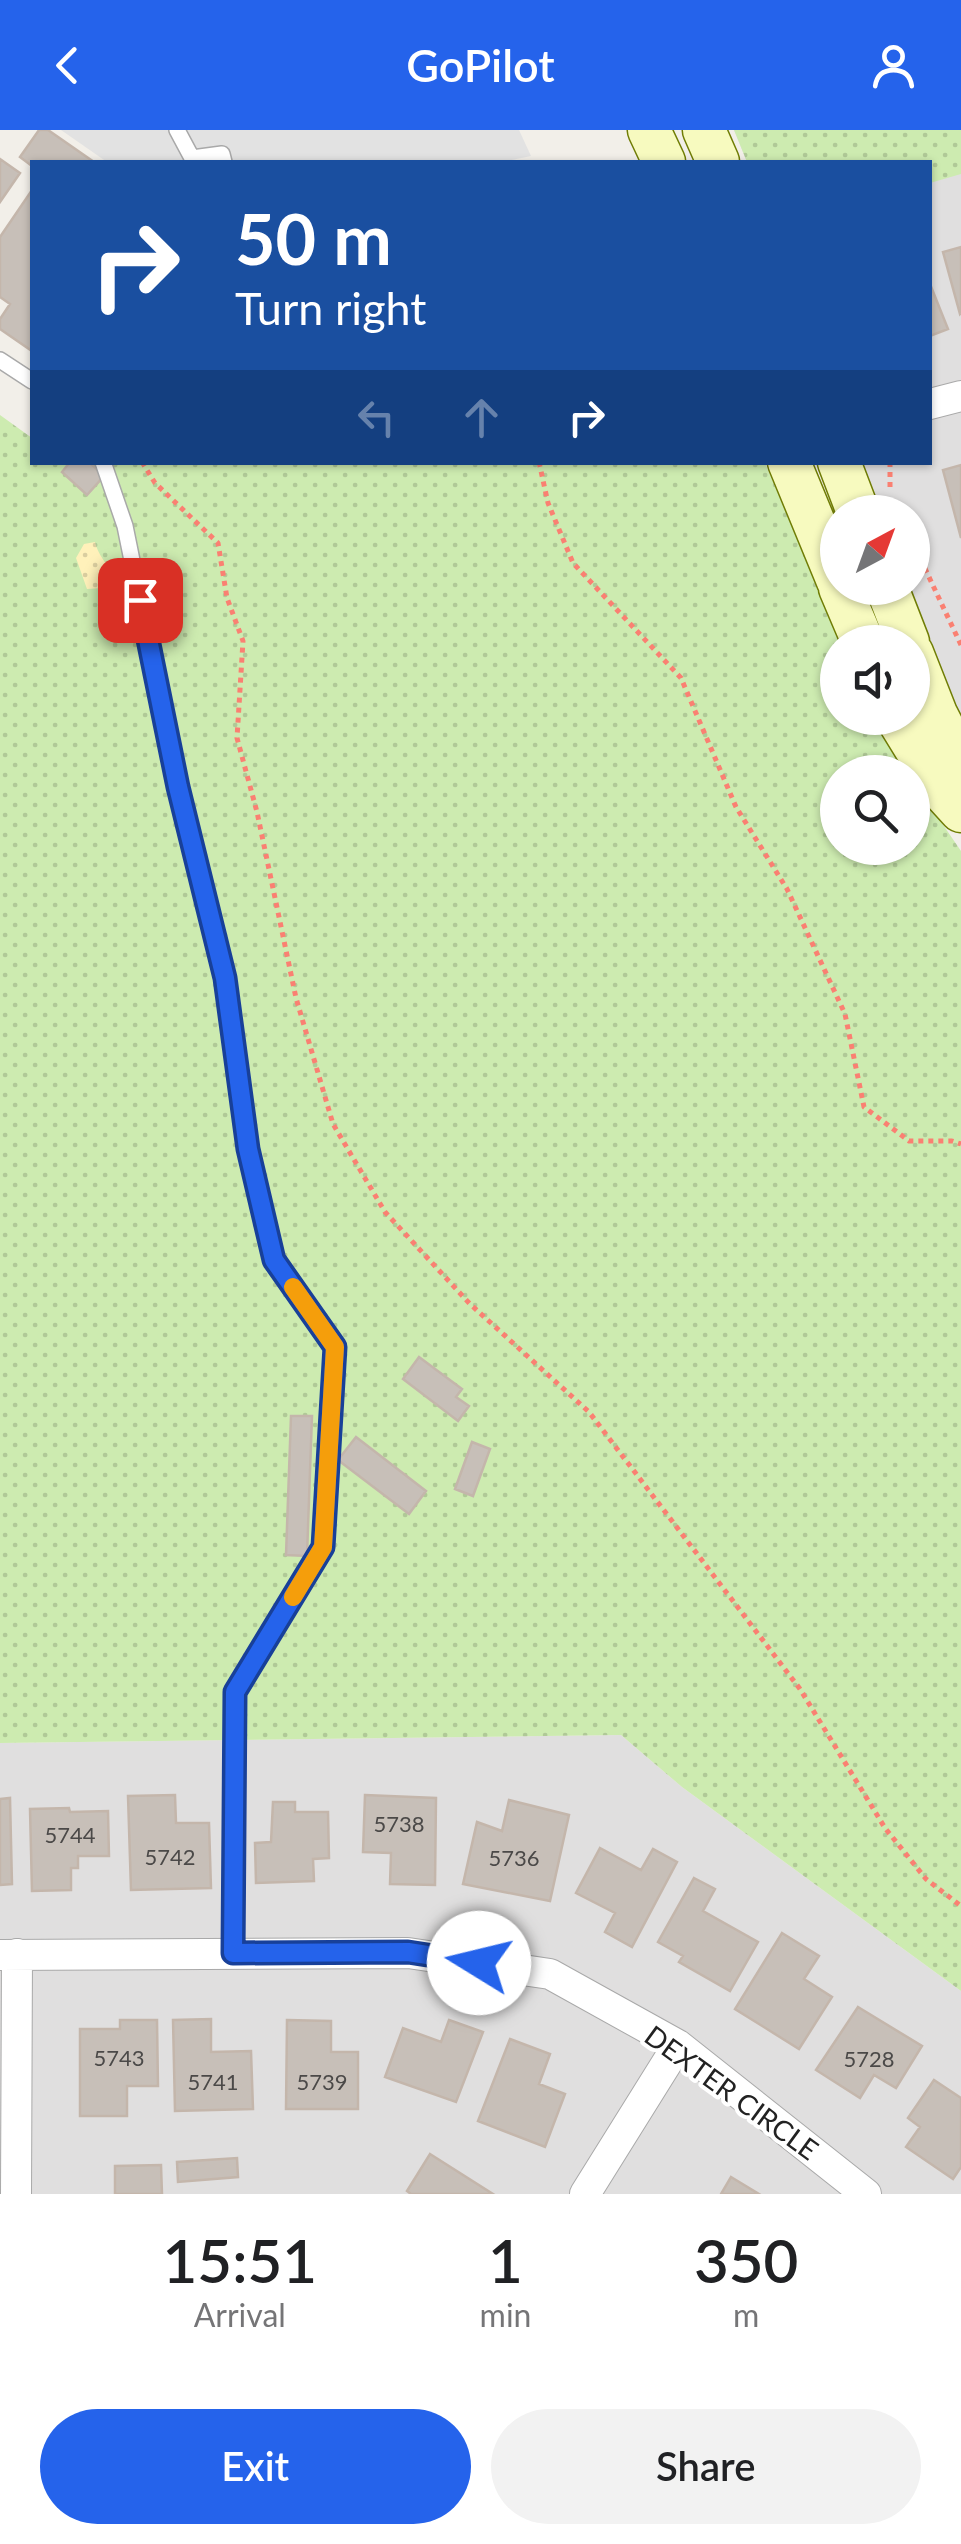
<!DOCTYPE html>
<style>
:root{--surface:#fff;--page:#f2f2f2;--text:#202124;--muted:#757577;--accent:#2563eb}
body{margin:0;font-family:Lato,sans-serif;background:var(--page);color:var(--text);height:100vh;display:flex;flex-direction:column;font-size:38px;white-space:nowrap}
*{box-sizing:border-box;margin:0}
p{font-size:32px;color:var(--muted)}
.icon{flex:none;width:55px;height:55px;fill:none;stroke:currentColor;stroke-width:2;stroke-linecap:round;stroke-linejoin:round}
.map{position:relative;height:2064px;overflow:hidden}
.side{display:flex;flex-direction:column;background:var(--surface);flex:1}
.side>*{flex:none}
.top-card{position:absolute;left:30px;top:30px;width:902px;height:305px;border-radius:0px;box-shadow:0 2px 8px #0004;background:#1a4fa0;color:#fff;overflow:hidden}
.needle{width:65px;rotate:41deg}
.buttons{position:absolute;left:820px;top:365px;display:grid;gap:20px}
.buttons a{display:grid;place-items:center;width:110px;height:110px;border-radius:50%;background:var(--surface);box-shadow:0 2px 8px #0004;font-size:50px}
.pin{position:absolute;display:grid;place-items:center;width:85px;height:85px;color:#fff;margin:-42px;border-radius:20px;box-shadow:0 5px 15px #0006}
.me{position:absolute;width:110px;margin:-55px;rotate:279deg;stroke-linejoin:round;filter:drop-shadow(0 0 8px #0008)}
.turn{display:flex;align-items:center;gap:35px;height:210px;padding:0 40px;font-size:45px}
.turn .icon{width:130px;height:130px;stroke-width:2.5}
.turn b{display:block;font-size:70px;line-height:85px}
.lanes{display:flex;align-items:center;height:95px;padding:0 40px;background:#0003;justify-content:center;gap:50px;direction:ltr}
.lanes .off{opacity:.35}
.eta{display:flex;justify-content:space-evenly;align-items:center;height:170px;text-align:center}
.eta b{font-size:60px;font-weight:600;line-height:70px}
.primary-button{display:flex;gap:20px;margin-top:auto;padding:20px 40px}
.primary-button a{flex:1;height:115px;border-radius:60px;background:var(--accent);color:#fff;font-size:40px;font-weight:600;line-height:115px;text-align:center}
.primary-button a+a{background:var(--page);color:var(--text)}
header{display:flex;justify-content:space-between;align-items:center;height:130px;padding:0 40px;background:var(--accent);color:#fff;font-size:45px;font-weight:600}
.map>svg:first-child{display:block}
.residential{fill:#e0dfdf}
.grass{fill:url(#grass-dots)}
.sand{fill:url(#sand-dots)}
.parking{fill:#e2e2e2}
.building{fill:#c7bfb8;stroke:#c4b6ab;stroke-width:2.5}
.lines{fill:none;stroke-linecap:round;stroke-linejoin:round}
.lane-casing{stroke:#a9a9a9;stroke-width:18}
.street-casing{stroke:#a9a9a9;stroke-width:32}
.secondary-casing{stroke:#707d05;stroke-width:45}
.path{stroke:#fa8072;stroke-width:5;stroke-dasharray:5 5;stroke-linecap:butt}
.lane{stroke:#fff;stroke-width:15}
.street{stroke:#fff;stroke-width:30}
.secondary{stroke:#f7fabf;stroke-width:42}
.route-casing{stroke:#184099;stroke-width:25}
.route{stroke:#2563eb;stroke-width:18}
.slow{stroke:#f59e0b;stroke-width:18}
.labels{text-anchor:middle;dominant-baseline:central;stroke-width:8;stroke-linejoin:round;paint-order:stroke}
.number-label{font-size:22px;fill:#4b4948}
.street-label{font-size:28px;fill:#222;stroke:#fff}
</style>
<header><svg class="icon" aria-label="back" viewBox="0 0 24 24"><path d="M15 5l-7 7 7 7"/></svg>GoPilot<svg class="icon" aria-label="person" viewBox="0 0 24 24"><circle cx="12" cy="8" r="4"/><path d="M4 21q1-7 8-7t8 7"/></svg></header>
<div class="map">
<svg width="961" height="2064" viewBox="0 0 961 2064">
<defs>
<pattern id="grass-dots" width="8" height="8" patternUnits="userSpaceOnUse" patternTransform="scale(2.5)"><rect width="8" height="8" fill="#cdebb0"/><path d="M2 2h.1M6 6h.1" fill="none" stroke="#b0c997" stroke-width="1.8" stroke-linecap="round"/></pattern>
<pattern id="sand-dots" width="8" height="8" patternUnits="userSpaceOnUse" patternTransform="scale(2.5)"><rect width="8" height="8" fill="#fff1ba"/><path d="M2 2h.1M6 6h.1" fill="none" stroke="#dacea0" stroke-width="1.8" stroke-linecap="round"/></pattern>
</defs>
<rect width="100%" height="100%" fill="#f2efe9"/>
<path class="residential" d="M734,0H961V621L893,458H912V382H868L851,333L930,332V32H747Z
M621,1605L682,1657L961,1861V2064H0V1613Z"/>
<path class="grass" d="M734,0H961V44L930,53V32H747Z
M0,285L32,308V332L66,333L76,340L82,332L765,333L841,512H838V588H874L907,642H838V718H912L913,651L961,721V1861L682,1657L621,1605L0,1613Z"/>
<path class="sand" d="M95,412C98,426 107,431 110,445L102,458L87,459L76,428L84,414Z"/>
<path class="parking" d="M61,0H519L531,26L502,32H107Z"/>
<path class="building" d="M39,0H48L94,32H32V36L20,27Z
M0,29L20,43L0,72Z
M32,60V221L0,199V189L10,174L0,167V107Z
M961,117V183L960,184L943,122Z
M930,154L948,199L930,206Z
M70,332H89L104,346L87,365L62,342Z
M961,335V408L943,340Z
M419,1227L462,1259L456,1267L469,1276L458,1291L403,1249Z
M291,1286H312L307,1426L286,1425Z
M356,1307L426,1361L409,1384L338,1330Z
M472,1312L490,1319L473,1366L455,1359Z
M175,1665L176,1693H209L211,1758L131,1760L128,1666Z
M365,1665L436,1668L435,1755L390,1754L391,1723L363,1722Z
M10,1668L12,1754L0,1755V1669Z
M509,1670L569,1685L550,1771L463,1754L477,1692L502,1701Z
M273,1672H295V1682H328L329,1728L313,1729L314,1751L256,1753L255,1713L271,1712Z
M69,1678L70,1682L108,1681L109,1726H78V1738H71V1760L32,1761L30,1679Z
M600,1718L641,1740L653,1719L677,1732L632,1817L605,1802L615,1783L576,1763Z
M694,1748L715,1759L703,1781L758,1812L730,1861L679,1832L683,1826L658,1812Z
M782,1803L819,1826L804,1849L832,1867L799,1919L735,1879Z
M858,1877L922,1916L896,1958L874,1945L860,1968L816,1940Z
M211,1889V1922L251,1921L253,1979L175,1981L173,1890Z
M120,1890H157L158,1956H127V1986H80V1899H120Z
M287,1890L331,1891V1922H358V1979H286Z
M449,1890L483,1902L456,1972L385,1947L403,1898L441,1912Z
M510,1909L550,1924L539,1954L565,1964L545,2017L478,1991Z
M934,1950L961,1968V2037L953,2049L906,2017L920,1997L908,1988Z
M430,2024L493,2064H411L407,2061Z
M237,2028L238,2047L178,2052L177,2032Z
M161,2035L162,2064H115V2036Z
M731,2047L759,2064H721Z"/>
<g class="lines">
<g class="lane-casing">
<path id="lane" d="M177,0L192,28L222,24L224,32
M0,230L32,251
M103,332L125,396L178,657L225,848L247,1019L274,1131L335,1217L323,1417L235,1563L233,1823"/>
</g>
<g class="street-casing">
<path id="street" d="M930,274L961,266
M0,1825L408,1823L550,1844L678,1915L866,2064
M16,2064L17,1824
M585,2064L678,1915"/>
</g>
<g class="secondary-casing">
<path id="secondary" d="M649,0L664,32
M704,0L718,32
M789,332L838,451
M839,332L858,382
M840,458L863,512
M887,458L908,512
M912,523L936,584L961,633
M897,588L940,658L961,681"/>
</g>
<path class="path" d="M142,332L155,353L218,413L227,468L243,511L237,608L257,682L296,868L333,994L385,1082L470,1174L589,1282L800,1559L885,1698L926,1749L961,1776
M539,332L548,373L573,433L681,548L736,677L787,759L845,884L864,977L909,1011H952L961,1014
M890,332V357
M912,411L961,515"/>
<use href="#lane" class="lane"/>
<use href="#street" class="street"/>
<use href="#secondary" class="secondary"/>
</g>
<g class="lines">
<g class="route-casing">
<path id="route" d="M140,470L178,657L225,848L248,1019L274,1130L335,1217L323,1417L235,1562L233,1823L408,1822L479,1833"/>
</g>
<use href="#route" class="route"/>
<path class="slow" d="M293,1157L335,1217L323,1417L293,1467"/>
</g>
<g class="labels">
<g class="number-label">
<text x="399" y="1693">5738</text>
<text x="70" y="1704">5744</text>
<text x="170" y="1726">5742</text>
<text x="514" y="1727">5736</text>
<text x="119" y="1927">5743</text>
<text x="869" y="1928">5728</text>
<text x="213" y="1951">5741</text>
<text x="322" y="1951">5739</text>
</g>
<g class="street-label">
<text transform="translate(732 1962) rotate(36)">DEXTER CIRCLE</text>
</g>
</g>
</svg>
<div class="buttons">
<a><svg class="needle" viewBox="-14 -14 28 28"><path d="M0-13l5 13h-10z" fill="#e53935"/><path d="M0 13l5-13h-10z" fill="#757577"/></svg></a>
<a><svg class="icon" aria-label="sound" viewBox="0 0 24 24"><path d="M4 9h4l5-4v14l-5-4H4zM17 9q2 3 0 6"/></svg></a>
<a><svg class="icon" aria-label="search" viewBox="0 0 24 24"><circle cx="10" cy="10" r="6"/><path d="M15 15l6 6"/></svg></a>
</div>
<div class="pin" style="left:140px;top:470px;background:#d93025"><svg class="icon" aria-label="arrive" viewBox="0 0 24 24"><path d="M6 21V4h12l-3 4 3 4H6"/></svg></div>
<svg class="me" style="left:479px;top:1833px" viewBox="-20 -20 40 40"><circle r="19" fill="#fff"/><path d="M0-13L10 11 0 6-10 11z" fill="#2563eb"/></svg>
<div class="top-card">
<div class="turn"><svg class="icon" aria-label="right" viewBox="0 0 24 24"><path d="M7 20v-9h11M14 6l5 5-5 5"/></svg><div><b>50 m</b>Turn right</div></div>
<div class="lanes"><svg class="icon off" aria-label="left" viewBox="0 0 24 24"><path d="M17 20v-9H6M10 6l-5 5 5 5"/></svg><svg class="icon off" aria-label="ahead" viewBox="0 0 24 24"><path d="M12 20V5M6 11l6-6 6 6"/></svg><svg class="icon" aria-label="right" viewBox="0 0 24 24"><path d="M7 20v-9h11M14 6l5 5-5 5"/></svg></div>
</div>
</div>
<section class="side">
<div class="eta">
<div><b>15:51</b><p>Arrival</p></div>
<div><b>1</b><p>min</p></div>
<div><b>350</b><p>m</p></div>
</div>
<div class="primary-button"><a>Exit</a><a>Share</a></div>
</section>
